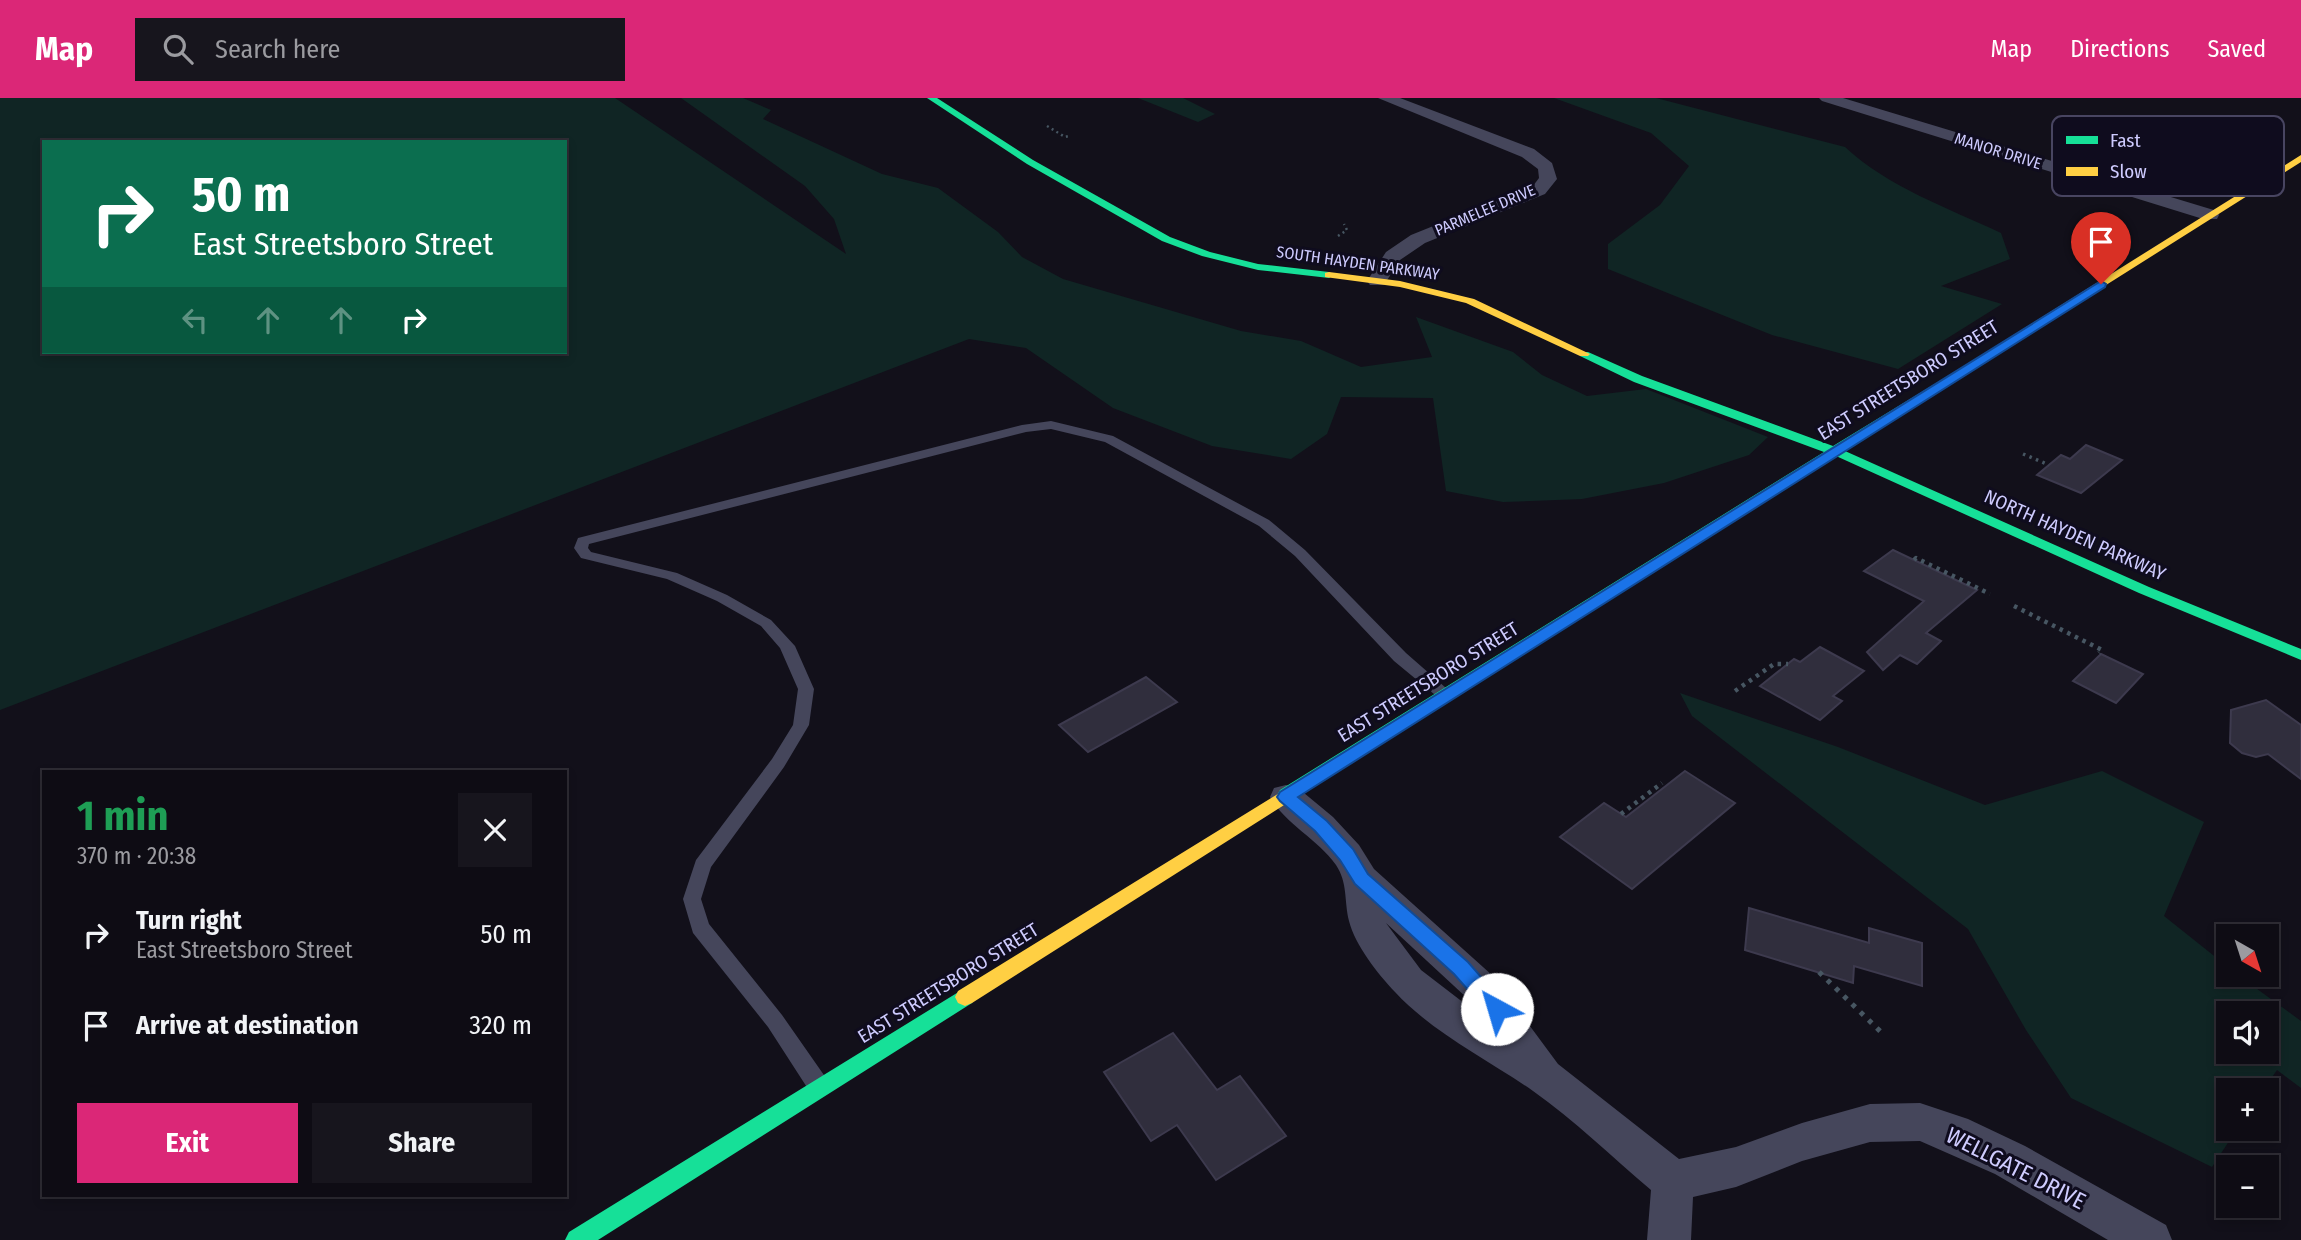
<!DOCTYPE html>
<meta charset="utf-8">
<style>
:root{--surface:#0e0c14;--page:#17151d;--text:#f1f3f6;--muted:#9b9ba0;--line:#2e2c34;--accent:#db2777}
body{margin:0;font-family:"Fira Sans Condensed",sans-serif;background:var(--page);color:var(--text);height:100vh;display:flex;flex-direction:column;font-size:26px;white-space:nowrap}
*{box-sizing:border-box;margin:0}
p{font-size:23px;color:var(--muted)}
.icon{flex:none;width:38px;height:38px;fill:none;stroke:currentColor;stroke-width:2;stroke-linecap:round;stroke-linejoin:round}
.map{position:relative;flex:1;overflow:hidden}
.side{position:absolute;left:42px;top:672px;width:525px;height:427px;display:flex;flex-direction:column;background:var(--surface);border-radius:0px;box-shadow:0 4px 10px #0003,0 0 0 2px var(--line)}
.side>*{flex:none}
.guide{position:absolute;left:42px;top:42px;width:525px;height:214px;border-radius:0px;box-shadow:0 4px 10px #0003,0 0 0 2px var(--line);background:#0b6e4f;color:#fff;overflow:hidden}
.needle{width:46px;rotate:141deg}
.fabs{position:absolute;left:2216px;top:826px;display:grid;gap:14px}
.fabs a{display:grid;place-items:center;width:63px;height:63px;border-radius:0px;background:var(--surface);box-shadow:0 4px 10px #0003,0 0 0 2px var(--line);font-size:35px}
.pin{position:absolute;display:grid;place-items:center;width:60px;height:60px;color:#fff;margin:-72px -30px;border-radius:50% 50% 50% 0;rotate:-45deg;box-shadow:0 0 7px #0007}
.pin .icon{rotate:45deg}
.me{position:absolute;width:77px;margin:-38px;rotate:321deg;stroke-linejoin:round;filter:drop-shadow(0 0 5px #0008)}
.turn{display:flex;align-items:center;gap:24px;height:147px;padding:0 35px;font-size:32px}
.turn .icon{width:91px;height:91px;stroke-width:2.5}
.turn b{display:block;font-size:49px;line-height:60px}
.lanes{display:flex;align-items:center;height:66px;padding:0 35px;background:#0003;justify-content:center;gap:35px;direction:ltr}
.lanes .off{opacity:.35}
.round{display:grid;place-items:center;flex:none;width:74px;height:74px;border-radius:0px;background:var(--page)}
.head{display:flex;align-items:center;justify-content:space-between;height:119px;padding:0 35px}
h1{font-size:42px;font-weight:700;line-height:52px;color:#1e9e55}
.button{display:flex;gap:14px;margin-top:auto;padding:14px 35px}
.button a{flex:1;height:80px;border-radius:0px;background:var(--accent);color:#fff;font-size:28px;font-weight:700;line-height:80px;text-align:center}
.button a+a{background:var(--page);color:var(--text)}
ul{padding:0;list-style:none}
li{display:flex;align-items:center;gap:21px;height:91px;padding:0 35px}
li div{flex:1}
li b{display:block;font-size:26px}
li em{font-style:normal}
header{display:flex;align-items:center;gap:42px;box-sizing:border-box;height:98px;padding:0 35px;background:var(--accent);color:#fff}
header strong{font-size:33px}
nav{display:flex;gap:38px;margin-inline-start:auto;font-size:24px}
.search{width:490px;height:63px;background:var(--page);display:flex;align-items:center;gap:18px;box-sizing:border-box;padding:0 24px;border-radius:0px;color:var(--muted);font-size:26px}
.map>svg:first-child{display:block}
.green{fill:#102524;fill-rule:evenodd}
.building{fill:#302e3d;stroke:#3d3a4e;stroke-width:2}
.lines{fill:none;stroke-linecap:round;stroke-linejoin:round}
.path-far3{stroke:#475662;stroke-width:2.5;stroke-dasharray:2 3.5;stroke-linecap:butt}
.path-far2{stroke:#475662;stroke-width:3.5;stroke-dasharray:2.5 4.5;stroke-linecap:butt}
.path-far1{stroke:#475662;stroke-width:4.5;stroke-dasharray:3.5 5;stroke-linecap:butt}
.path{stroke:#475662;stroke-width:5;stroke-dasharray:4.5 7;stroke-linecap:butt}
.lane{fill:#45465b;fill-rule:evenodd}
.street{fill:#45465b;fill-rule:evenodd}
.fast{fill:#16e098;fill-rule:evenodd}
.slow{fill:#ffcf43;fill-rule:evenodd}
.route{fill:#1a73e8;stroke:#114b97;stroke-width:2}
.labels{text-anchor:middle;dominant-baseline:central;stroke-width:6;stroke-linejoin:round;paint-order:stroke}
.far-street-label{font-size:16px;fill:#cecbfe;stroke:#0f0c1e}
.street-label{font-size:19px;fill:#cecbfe;stroke:#0f0c1e}
.near-street-label{font-size:23px;fill:#cecbfe;stroke:#0f0c1e}
.key{fill:#0f0c1e;stroke:#484561;stroke-width:2}
.key-label{font-size:19px;fill:#cecbfe}
</style>
<header>
<strong>Map</strong>
<div class="search"><svg class="icon" aria-label="search" viewBox="0 0 24 24"><circle cx="10" cy="10" r="6"/><path d="M15 15l6 6"/></svg>Search here</div>
<nav><a>Map</a><a>Directions</a><a>Saved</a></nav>
</header>
<div class="map">
<svg width="2301" height="1142" viewBox="0 0 2301 1142">
<rect width="100%" height="100%" fill="#12101a"/>
<path class="green" d="M0,0H615L846,156L834,121L805,88L681,0H743L771,12L763,21L882,76L938,90L998,134L1022,159L1063,181L1241,233L1301,243L1361,269L1432,259L1416,219L1513,254L1542,277L1587,298L1646,291L1768,339L1749,357L1664,385L1582,401L1503,404L1446,393L1433,300L1341,299L1327,336L1291,361L1212,348L1113,310L1026,250L969,241L0,612ZM44,44H565V254H44Z
M1138,0H1183L1215,16L1198,24Z
M1554,0H1656L1845,49C1888,89 1948,110 2001,135L2010,161L1941,188L2002,206L1898,271L1772,237L1608,171V146L1660,107L1689,68L1651,35Z
M1680,595L1838,649L1985,707L2102,673L2204,724L2164,818L2228,869V877H2238L2301,923V990L2277,972L2263,992H2228V1031H2237L2212,1069L2071,1000L2026,932L1968,831L1692,618ZM2266,915V954H2228V915Z"/>
<path class="building" d="M2086,347L2122,362L2081,395L2037,377L2061,357L2070,361Z
M1893,452L1977,492L1926,535L1941,543L1917,566L1900,557L1883,572L1867,554L1924,503L1864,473Z
M1820,549L1864,573L1833,598L1842,603L1820,622L1760,588L1794,561L1800,564Z
M2101,556L2143,576L2116,605L2073,583Z
M1146,579L1177,604L1088,654L1059,627Z
M2266,602L2301,627V681L2268,656L2256,659L2242,655L2230,645L2231,612Z
M1685,673L1735,705L1632,791L1560,739L1604,705L1626,719Z
M1749,810L1869,845V830L1922,845V888L1854,868L1853,885L1745,852Z
M1173,935L1217,992L1240,978L1286,1038L1216,1082L1177,1027L1151,1043L1104,974Z"/>
<g class="lines">
<path class="path-far3" d="M1047,28L1065,39L1069,38
M1338,138L1347,132L1344,126"/>
<path class="path-far2" d="M2023,356L2049,367"/>
<path class="path-far1" d="M1914,462L1916,460L1990,496
M2014,508L2102,552L2099,555
M1735,593L1774,566H1788
M1621,716L1662,685"/>
<path class="path" d="M1819,874L1883,936"/>
<path class="lane" d="M1051,323L1113,338L1269,422L1305,452L1406,555L1454,597L1446,603L1440,601L1394,563L1295,458L1259,428L1105,344L1051,331L1026,334L589,446L588,450L591,454L677,475L727,497L771,522L795,548L814,591L809,627L784,669L711,769L701,801L709,826L782,917L826,980L829,987L826,994L818,997L810,994L768,929L693,835L683,801L696,762L772,661L793,627L798,591L780,550L761,528L717,503L667,481L581,460L574,450L578,440L1022,327Z"/>
<path class="street" d="M1378,0H1400L1534,51L1552,65L1557,81L1545,96L1425,145L1400,162L1384,187H1370L1367,183L1386,154L1411,137L1533,88L1539,80L1538,71L1522,59Z
M1819,0H1843L2217,113L2219,117L2217,121H2203L1822,3Z
M1286,687L1298,690L1333,719L1359,747L1374,771L1493,878L1558,966L1679,1061L1736,1049L1802,1025L1870,1006L1920,1005L1968,1021L2025,1048L2166,1127L2172,1142H2108L1995,1076L1920,1043L1870,1044L1802,1063L1736,1089L1693,1099L1691,1142H1647L1651,1092C1612,1059 1574,1022 1533,993C1487,961 1433,935 1395,894C1378,876 1355,847 1349,823C1344,803 1348,785 1336,767C1318,741 1285,726 1270,699L1274,690ZM1386,825L1467,900L1477,915L1421,872Z"/>
<path class="fast" d="M927,0H937L1033,62L1170,139L1210,154L1258,166L1329,174L1334,177L1329,180L1258,172L1202,158L1162,143L1027,66Z
M2007,242L2013,245L2011,247L1845,353L2149,489L2301,551V562L2139,495L1836,358L1292,702H1280L1277,697L1280,692L1824,354L1634,284L1580,258V254H1588L1642,278L1833,348Z
M965,890L972,893L975,899L972,905L598,1142H565L569,1134Z"/>
<path class="slow" d="M2301,57V64L2011,247L2001,245Z
M1329,174L1400,183L1474,201L1590,256L1588,258H1580L1466,205L1400,189L1325,179V175Z
M1286,691L1292,692L1295,697L1292,702L972,905L965,908L958,905L955,899L958,893Z"/>
</g>
<path class="route" d="M2101,183L2106,186L2105,189L1298,699L1327,723L1353,751L1368,776L1468,864L1504,905L1507,911L1504,917L1497,920L1490,917L1454,876L1355,786L1340,762L1315,733L1280,703L1277,699L1280,694Z"/>
<g class="labels">
<g class="far-street-label">
<text transform="translate(1998 53) rotate(17)">MANOR DRIVE</text>
<text transform="translate(1485 112) rotate(-23)">PARMELEE DRIVE</text>
<text transform="translate(1358 165) rotate(8)">SOUTH HAYDEN PARKWAY</text>
</g>
<g class="street-label">
<text transform="translate(1908 282) rotate(-32)">EAST STREETSBORO STREET</text>
<text transform="translate(2075 437) rotate(24)">NORTH HAYDEN PARKWAY</text>
<text transform="translate(1428 584) rotate(-32)">EAST STREETSBORO STREET</text>
<text transform="translate(948 885) rotate(-32)">EAST STREETSBORO STREET</text>
</g>
<g class="near-street-label">
<text transform="translate(2016 1070) rotate(27)">WELLGATE DRIVE</text>
</g>
</g>
<rect x="2052" y="18" width="232" height="80" rx="10" class="key"/>
<rect x="2066" y="38" width="32" height="8" fill="#16e098"/>
<rect x="2066" y="69" width="32" height="9" fill="#ffcf43"/>
<g class="key-label">
<text x="2110" y="49">Fast</text>
<text x="2110" y="80">Slow</text>
</g>
</svg>
<div class="fabs">
<a><svg class="needle" viewBox="-14 -14 28 28"><path d="M0-13l5 13h-10z" fill="#e53935"/><path d="M0 13l5-13h-10z" fill="#9b9ba0"/></svg></a>
<a><svg class="icon" aria-label="sound" viewBox="0 0 24 24"><path d="M4 9h4l5-4v14l-5-4H4zM17 9q2 3 0 6"/></svg></a>
<a>+</a>
<a>−</a>
</div>
<div class="pin" style="left:2101px;top:186px;background:#d93025"><svg class="icon" aria-label="arrive" viewBox="0 0 24 24"><path d="M6 21V4h12l-3 4 3 4H6"/></svg></div>
<svg class="me" style="left:1497px;top:911px" viewBox="-20 -20 40 40"><circle r="19" fill="#fff"/><path d="M0-13L10 11 0 6-10 11z" fill="#1a73e8"/></svg>
<div class="guide">
<div class="turn"><svg class="icon" aria-label="right" viewBox="0 0 24 24"><path d="M7 20v-9h11M14 6l5 5-5 5"/></svg><div><b>50 m</b>East Streetsboro Street</div></div>
<div class="lanes"><svg class="icon off" aria-label="left" viewBox="0 0 24 24"><path d="M17 20v-9H6M10 6l-5 5 5 5"/></svg><svg class="icon off" aria-label="ahead" viewBox="0 0 24 24"><path d="M12 20V5M6 11l6-6 6 6"/></svg><svg class="icon off" aria-label="ahead" viewBox="0 0 24 24"><path d="M12 20V5M6 11l6-6 6 6"/></svg><svg class="icon" aria-label="right" viewBox="0 0 24 24"><path d="M7 20v-9h11M14 6l5 5-5 5"/></svg></div>
</div>
<section class="side">
<div class="head"><div><h1>1 min</h1><p>370 m · 20:38</p></div><a class="round"><svg class="icon" aria-label="close" viewBox="0 0 24 24"><path d="M6 6l12 12M18 6L6 18"/></svg></a></div>
<ul>
<li><svg class="icon" aria-label="right" viewBox="0 0 24 24"><path d="M7 20v-9h11M14 6l5 5-5 5"/></svg><div><b>Turn right</b><p>East Streetsboro Street</p></div><em>50 m</em></li>
<li><svg class="icon" aria-label="arrive" viewBox="0 0 24 24"><path d="M6 21V4h12l-3 4 3 4H6"/></svg><div><b>Arrive at destination</b></div><em>320 m</em></li>
</ul>
<div class="button"><a>Exit</a><a>Share</a></div>
</section>
</div>
